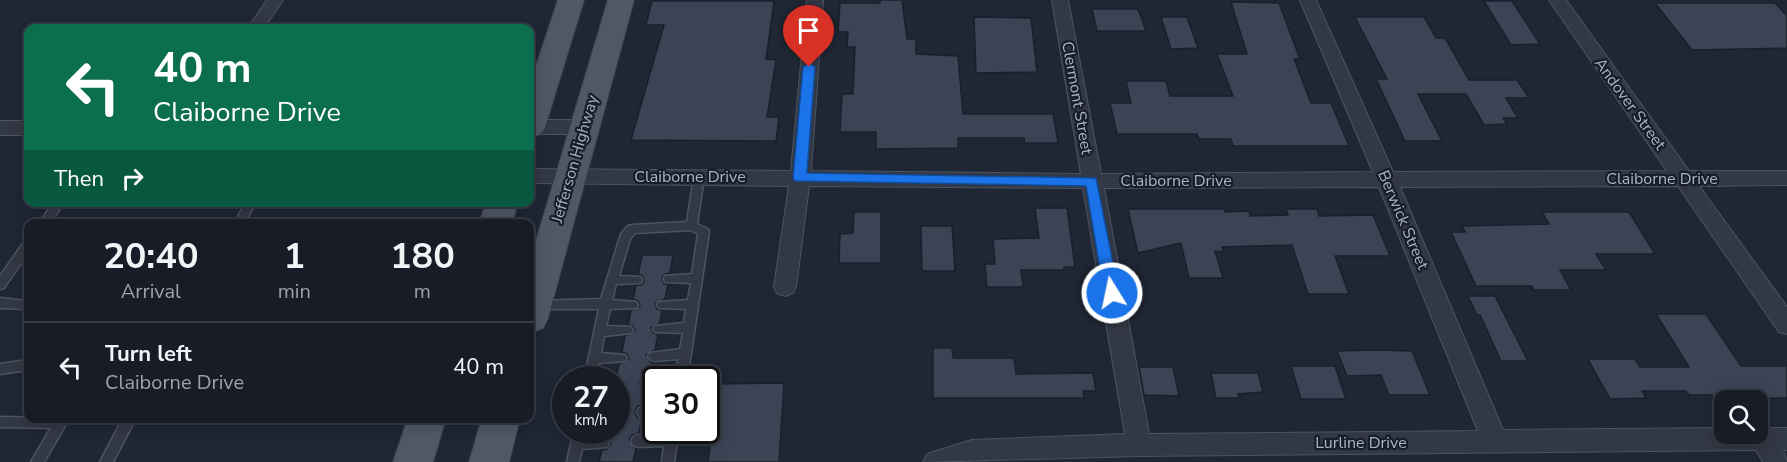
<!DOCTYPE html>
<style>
:root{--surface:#171c27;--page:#242933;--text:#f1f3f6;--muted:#9ea1a7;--line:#363a44}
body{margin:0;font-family:"Nunito Sans",sans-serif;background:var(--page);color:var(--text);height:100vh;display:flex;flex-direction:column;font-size:22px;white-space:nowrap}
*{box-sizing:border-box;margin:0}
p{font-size:20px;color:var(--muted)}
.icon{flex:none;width:33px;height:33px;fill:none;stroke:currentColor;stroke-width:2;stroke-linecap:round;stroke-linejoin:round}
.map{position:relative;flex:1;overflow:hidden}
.drawer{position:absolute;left:24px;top:219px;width:510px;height:204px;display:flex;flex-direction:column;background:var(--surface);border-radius:12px;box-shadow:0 3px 15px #0003,0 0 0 2px var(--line)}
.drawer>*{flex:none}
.guide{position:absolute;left:24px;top:24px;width:510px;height:183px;border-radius:12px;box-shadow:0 3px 15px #0003,0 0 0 2px var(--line);background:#0b6e4f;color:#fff;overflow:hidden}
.buttons{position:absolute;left:1714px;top:390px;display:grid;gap:12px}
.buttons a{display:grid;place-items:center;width:54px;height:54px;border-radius:12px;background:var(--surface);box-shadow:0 3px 15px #0003,0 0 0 2px var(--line);font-size:30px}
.speed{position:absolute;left:552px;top:366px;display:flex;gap:12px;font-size:30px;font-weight:700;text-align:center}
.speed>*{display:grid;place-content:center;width:78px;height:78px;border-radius:50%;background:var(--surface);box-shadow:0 3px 15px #0003,0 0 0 2px var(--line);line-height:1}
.speed small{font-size:15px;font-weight:400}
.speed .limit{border:3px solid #111;border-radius:9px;background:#fff;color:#111}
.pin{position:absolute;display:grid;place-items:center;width:51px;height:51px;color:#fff;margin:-62px -26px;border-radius:50% 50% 50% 0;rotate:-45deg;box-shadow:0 0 6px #0007}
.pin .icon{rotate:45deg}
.me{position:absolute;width:66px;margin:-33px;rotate:350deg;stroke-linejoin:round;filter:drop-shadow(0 0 4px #0008)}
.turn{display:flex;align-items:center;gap:21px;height:126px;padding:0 30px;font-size:27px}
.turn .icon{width:78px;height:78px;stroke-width:2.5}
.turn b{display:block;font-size:42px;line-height:51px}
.then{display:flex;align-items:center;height:57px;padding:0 30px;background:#0003;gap:12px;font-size:22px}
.eta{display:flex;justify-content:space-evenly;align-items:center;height:102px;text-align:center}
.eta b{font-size:36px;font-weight:700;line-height:42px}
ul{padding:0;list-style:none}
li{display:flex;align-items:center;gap:18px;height:90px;padding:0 30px;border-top:2px solid var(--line)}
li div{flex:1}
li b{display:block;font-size:22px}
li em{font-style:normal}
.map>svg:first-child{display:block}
.building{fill:#3b4455;stroke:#1a202b;stroke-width:1.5}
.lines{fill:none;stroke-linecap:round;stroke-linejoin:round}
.service-casing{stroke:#4d5360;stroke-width:3}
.minor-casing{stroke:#4d5360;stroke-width:2}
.primary-casing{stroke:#3c424e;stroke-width:2}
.service{fill:#333845;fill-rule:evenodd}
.minor{fill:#333845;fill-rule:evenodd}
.primary{fill:#505765;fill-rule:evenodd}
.route{fill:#1a73e8;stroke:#114b97;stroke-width:1.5}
.labels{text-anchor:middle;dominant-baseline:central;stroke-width:4.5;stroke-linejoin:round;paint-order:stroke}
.street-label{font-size:16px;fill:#acb3c2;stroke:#181e29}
</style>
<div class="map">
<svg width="1787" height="462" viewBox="0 0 1787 462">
<rect width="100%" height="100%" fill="#1f2634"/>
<path class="building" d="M880,0H902L907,39H916V54L958,56L963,114H1053L1058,143H1025L1024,138H958V148L876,149V132H840L842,94H853L855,47H847L848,32H838L840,3H880Z
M652,1H774L766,59L776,60L767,117H779L776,141L631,140L664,25H646Z
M1484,1H1512L1540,44L1511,45Z
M1231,2L1279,3L1300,59H1294L1311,103H1331L1349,146H1233L1231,139H1199L1197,134H1117L1110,103H1131L1126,81H1166L1170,96H1233L1217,54H1247Z
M1655,3H1775L1787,16V48L1692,50Z
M1092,9H1138L1146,31H1097Z
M974,17L1031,18L1037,72L976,73Z
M1161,17H1187L1198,48L1171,49Z
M1355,17H1424L1436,38H1445L1469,80H1517L1529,98H1506L1518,118H1503L1507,124L1484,125L1466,94H1418L1442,141H1405L1376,79H1387Z
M1035,208H1067L1075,267H1064V270H1021L1023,287H987L985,264H995L993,239L1039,238Z
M1128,209H1224L1225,212L1249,211L1250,216L1288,215L1286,209H1317L1319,216L1373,215L1390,256H1335L1349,294H1308L1292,245L1222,247L1224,252L1215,251L1223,278H1189L1181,243L1138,253Z
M854,212H881V263H839L840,234L853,233Z
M1542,212H1629L1655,254H1596L1606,270H1560L1571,290H1534L1532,286H1476L1451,232H1465L1462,226L1549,224Z
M921,226H952L955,271H922Z
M642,255H673L670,273L665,274L662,278L664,284H668L665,299L655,304L657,309L662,310L660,323L651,328L653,333L658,334L655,350L646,355L652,363L650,377L644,378L640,383L642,389L647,390L644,405L638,406L635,411L637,417L642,418L639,433L632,435L629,440L636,449L633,462H599L602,450L607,449L611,444L605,435L606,430H616V378L619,364L629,359L627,354L622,352L625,336L635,331L633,326L628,325L631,310L640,306L638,301L633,299L636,285H642L644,281L642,275H638Z
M1468,296H1495L1528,361H1501L1480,315H1477Z
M1656,314H1706L1741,366H1787V398L1714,399L1712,395H1689L1686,391H1642L1646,398L1610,399L1588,359H1635L1640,367H1689Z
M933,348H952L953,358H1014L1016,374L1093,373L1096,391H1083L1084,398H933Z
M1375,350L1412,351L1430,395H1389L1381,375L1347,376L1337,351Z
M1291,366H1335L1346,399H1301Z
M1139,367H1173L1179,396L1144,395Z
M1211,373H1258L1263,392L1238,394L1239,398H1216Z
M784,383L779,462H708L717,384Z"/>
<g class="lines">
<g class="service-casing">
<path id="service" d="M699,173L704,177L697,224L708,229L709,232L687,380H675L678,359L654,361L650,359L648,356L650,353L680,349L683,333L655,332L653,329L655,326L684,323L686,309L659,308L657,305L659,302L688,300L691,283L665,282L664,279L665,276L692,274L698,234L691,230L635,233L630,239L619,276L641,277L642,280L641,283L616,284L612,300L636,302L638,305L636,308L610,309L606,326L631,327L633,330L631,333L604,336L601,353L625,355L627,358L625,361L599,363L596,380H584L599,309H540L536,307L534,304L536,301L601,299L621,234L628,226L632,225L687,222L694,177Z
M53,202H64L50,224H39Z
M246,202H256L244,224H234Z
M28,241V253L4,288L0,289V276L24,242Z
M0,298L28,301V309L0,308Z
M28,360V370L0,374V364Z
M656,378L660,380H656V388H644L642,384L644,380Z
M643,407H656V417L639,416L637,412L639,408Z
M0,417L61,418L65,426L44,462H31L51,428L0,427Z
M123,418H136L113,462H100Z
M574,430H586L584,438L603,437L607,439L609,443L607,447L582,449L579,462H567Z
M667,430H679L674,462H662L664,446L637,447L633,445L631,441L633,437L637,435H666Z"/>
</g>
<g class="minor-casing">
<path id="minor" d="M267,0H283L264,28H248Z
M807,0H823L811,171L1081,174L1052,0H1068L1101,174L1373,172L1300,0H1316L1393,172L1667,171L1549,0H1566L1689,171H1787V185L1699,186L1787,307V334L1779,332L1678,186L1400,187L1503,430L1725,428V434H1758V428H1787V450H1783L1787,462H1763L1756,450L1139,456L923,462L927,454L972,440L1125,434L1083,188L809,186L796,287L793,293L785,296L777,293L774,287L789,186L530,183V169L791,171ZM1379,187L1478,431L1149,434L1104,188Z
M530,120H584L591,122L594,127L591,132L584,134H530Z
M0,121H28V135H0Z"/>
</g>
<g class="primary-casing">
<path id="primary" d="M558,0H584L545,127L541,134L530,138V84Z
M608,0H634L548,318L543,328L530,333V261Z
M486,202H518L512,224H479Z
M408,418H446L433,462H393Z
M482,418H520L509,462H469Z"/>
</g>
<use href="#service" class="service"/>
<use href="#minor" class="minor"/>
<use href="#primary" class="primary"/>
</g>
<path class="route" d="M809,63L815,67L807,173L1096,178L1119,293L1117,297H1107L1104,293L1086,186L795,181L793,178L803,67Z"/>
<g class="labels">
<g class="street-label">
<text transform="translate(1077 98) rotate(80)">Clermont Street</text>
<text transform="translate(1630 104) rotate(54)">Andover Street</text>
<text transform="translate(575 159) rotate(-74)">Jefferson Highway</text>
<text x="690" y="177">Claiborne Drive</text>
<text x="1662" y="179">Claiborne Drive</text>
<text x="1176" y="181">Claiborne Drive</text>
<text transform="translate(1403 220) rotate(67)">Berwick Street</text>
<text x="1361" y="443">Lurline Drive</text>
</g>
</g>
</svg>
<div class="buttons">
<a><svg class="icon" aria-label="search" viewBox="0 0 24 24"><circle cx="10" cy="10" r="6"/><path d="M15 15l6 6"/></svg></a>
</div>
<div class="speed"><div>27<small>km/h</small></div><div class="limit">30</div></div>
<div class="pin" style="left:809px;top:67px;background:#d93025"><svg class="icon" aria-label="arrive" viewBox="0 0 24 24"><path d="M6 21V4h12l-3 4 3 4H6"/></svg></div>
<svg class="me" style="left:1112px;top:293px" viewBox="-20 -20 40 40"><circle r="17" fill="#1a73e8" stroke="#fff" stroke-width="3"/><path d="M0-11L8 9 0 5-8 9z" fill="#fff"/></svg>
<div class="guide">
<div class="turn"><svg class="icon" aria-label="left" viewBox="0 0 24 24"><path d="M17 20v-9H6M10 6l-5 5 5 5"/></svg><div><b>40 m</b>Claiborne Drive</div></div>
<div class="then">Then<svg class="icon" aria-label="right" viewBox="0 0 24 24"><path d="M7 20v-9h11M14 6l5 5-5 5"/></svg></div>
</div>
<section class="drawer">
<div class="eta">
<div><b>20:40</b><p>Arrival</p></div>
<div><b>1</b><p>min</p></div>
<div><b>180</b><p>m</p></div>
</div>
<ul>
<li><svg class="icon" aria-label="left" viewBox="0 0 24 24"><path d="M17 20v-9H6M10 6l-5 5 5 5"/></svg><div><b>Turn left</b><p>Claiborne Drive</p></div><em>40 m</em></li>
</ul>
</section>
</div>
